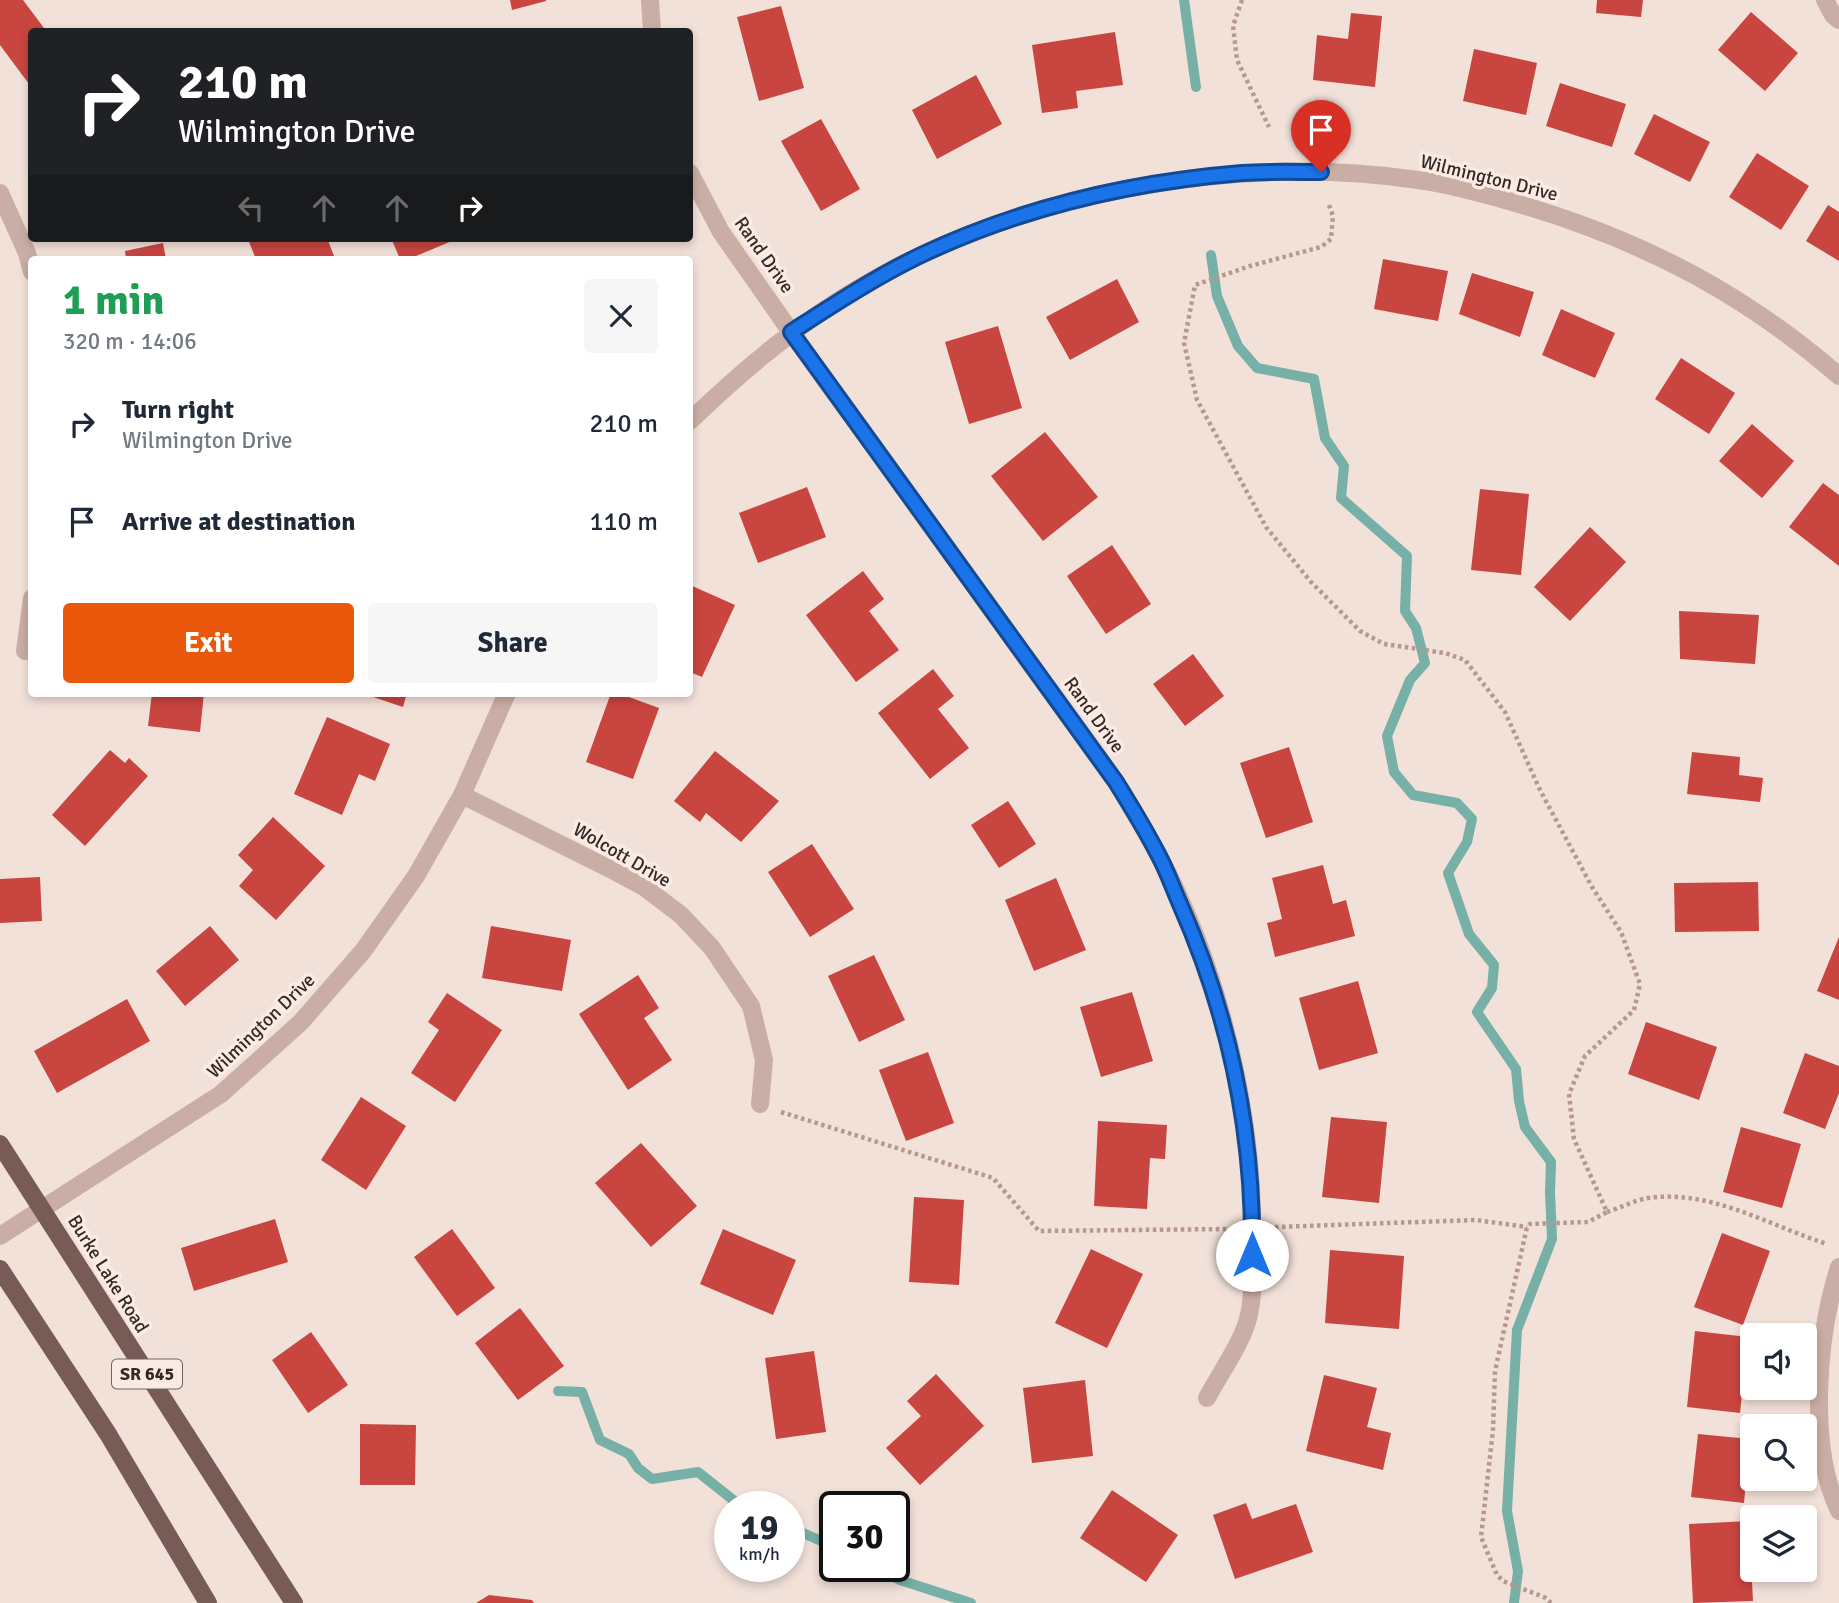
<!DOCTYPE html>
<meta charset="utf-8">
<style>
:root{--surface:#fff;--page:#f6f6f7;--text:#1f2937;--muted:#747a83;--accent:#ea580c}
body{margin:0;font-family:Signika,sans-serif;background:var(--page);color:var(--text);height:100vh;display:flex;flex-direction:column;font-size:26px;white-space:nowrap}
*{box-sizing:border-box;margin:0}
p{font-size:23px;color:var(--muted)}
.icon{flex:none;width:38px;height:38px;fill:none;stroke:currentColor;stroke-width:2;stroke-linecap:round;stroke-linejoin:round}
.map{position:relative;flex:1;overflow:hidden}
.panel{position:absolute;left:28px;top:256px;width:665px;height:441px;display:flex;flex-direction:column;background:var(--surface);border-radius:7px;box-shadow:0 4px 10px #0003}
.panel>*{flex:none}
.banner{position:absolute;left:28px;top:28px;width:665px;height:214px;border-radius:7px;box-shadow:0 4px 10px #0003;background:#202124;color:#fff;overflow:hidden}
.buttons{position:absolute;left:1740px;top:1323px;display:grid;gap:14px}
.buttons a{display:grid;place-items:center;width:77px;height:77px;border-radius:7px;background:var(--surface);box-shadow:0 4px 10px #0003;font-size:35px}
.speed{position:absolute;left:714px;top:1491px;display:flex;gap:14px;font-size:35px;font-weight:700;text-align:center}
.speed>*{display:grid;place-content:center;width:91px;height:91px;border-radius:50%;background:var(--surface);box-shadow:0 4px 10px #0003;line-height:1}
.speed small{font-size:18px;font-weight:400}
.speed .limit{border:4px solid #111;border-radius:10px;background:#fff;color:#111}
.pin{position:absolute;display:grid;place-items:center;width:60px;height:60px;color:#fff;margin:-72px -30px;border-radius:50% 50% 50% 0;rotate:-45deg;box-shadow:0 0 7px #0007}
.pin .icon{rotate:45deg}
.me{position:absolute;width:77px;margin:-38px;rotate:0deg;stroke-linejoin:round;filter:drop-shadow(0 0 5px #0008)}
.turn{display:flex;align-items:center;gap:24px;height:147px;padding:0 35px;font-size:32px}
.turn .icon{width:91px;height:91px;stroke-width:2.5}
.turn b{display:block;font-size:49px;line-height:60px}
.lanes{display:flex;align-items:center;height:66px;padding:0 35px;background:#0003;justify-content:center;gap:35px;direction:ltr}
.lanes .off{opacity:.35}
.round{display:grid;place-items:center;flex:none;width:74px;height:74px;border-radius:7px;background:var(--page)}
.overview{display:flex;align-items:center;justify-content:space-between;height:119px;padding:0 35px}
h1{font-size:42px;font-weight:700;line-height:52px;color:#1e9e55}
.action{display:flex;gap:14px;margin-top:auto;padding:14px 35px}
.action a{flex:1;height:80px;border-radius:7px;background:var(--accent);color:#fff;font-size:28px;font-weight:700;line-height:80px;text-align:center}
.action a+a{background:var(--page);color:var(--text)}
ul{padding:0;list-style:none}
li{display:flex;align-items:center;gap:21px;height:98px;padding:0 35px}
li div{flex:1}
li b{display:block;font-size:26px}
li em{font-style:normal}
.map>svg:first-child{display:block}
.lines{fill:none;stroke-linecap:round;stroke-linejoin:round}
.stream{stroke:#77b0a7;stroke-width:10}
.building{fill:#c94540}
.path{stroke:#b6988f;stroke-width:4.5;stroke-dasharray:3.5 3.5;stroke-linecap:butt}
.street{stroke:#caaea5;stroke-width:18}
.primary{stroke:#785b57;stroke-width:18}
.route-casing{stroke:#114b97;stroke-width:18}
.route{stroke:#1a73e8;stroke-width:12}
.labels{text-anchor:middle;dominant-baseline:central;stroke-width:7;stroke-linejoin:round;paint-order:stroke}
.shield{fill:#faece5;stroke:#71635f;stroke-width:2}
.shield-label{font-size:18px;font-weight:bold;fill:#362826}
.street-label{font-size:19px;fill:#362826;stroke:#faece5}
</style>
<div class="map">
<svg width="1839" height="1603" viewBox="0 0 1839 1603">
<rect width="100%" height="100%" fill="#f2e1d9"/>
<g class="lines">
<path class="stream" d="M1184,0L1196,87
M1211,255L1217,296L1238,346L1257,368L1314,379L1325,438L1344,466L1341,498L1407,556L1405,611L1416,628L1425,663L1410,680L1387,736L1394,772L1413,795L1457,803L1472,819L1467,842L1448,873L1469,934L1494,965L1492,988L1477,1012L1516,1069L1519,1101L1525,1127L1551,1162L1550,1192L1552,1239L1517,1330L1507,1511L1518,1571L1514,1603
M558,1391L582,1392L600,1440L629,1454L638,1468L652,1479L698,1472L742,1507
M789,1527L835,1547
M873,1566L900,1580L971,1603"/>
</g>
<path class="building" d="M0,0H23L47,32H32V83L29,84L0,45Z
M510,0H546V1L512,10Z
M1597,0H1643L1641,17L1596,13Z
M781,6L804,88L759,101L737,17Z
M1751,12L1798,53L1765,91L1718,50Z
M1351,13L1382,16L1375,87L1313,80L1317,35L1348,39Z
M1115,32L1123,85L1076,91L1078,108L1042,113L1032,45Z
M1474,49L1537,63L1526,115L1463,101Z
M976,75L1002,124L937,159L912,110Z
M1560,83L1626,104L1612,147L1546,126Z
M1654,114L1710,142L1690,182L1634,154Z
M821,119L860,189L821,211L781,141Z
M1757,153L1809,186L1781,230L1729,197Z
M1828,205L1839,212V261L1806,241Z
M260,238H327L334,256L327,259H256L249,242Z
M391,238H459L409,259H400Z
M163,243L166,259H126L125,251Z
M1383,259L1448,271L1438,321L1374,309Z
M1472,273L1534,292L1520,337L1459,314Z
M1117,279L1139,322L1070,360L1046,317Z
M1561,309L1615,333L1595,378L1542,355Z
M998,326L1022,408L969,424L945,342Z
M1681,358L1735,393L1709,434L1655,399Z
M1752,424L1794,461L1762,498L1719,461Z
M1045,432L1098,497L1043,541L991,476Z
M1823,483L1839,495V566L1789,527Z
M807,487L826,537L758,563L739,513Z
M1480,489L1529,494L1521,575L1471,570Z
M1590,527L1626,562L1570,621L1534,587Z
M1112,545L1151,604L1106,634L1067,576Z
M863,571L884,599L869,611L899,650L856,682L806,615Z
M690,585L735,605L702,677L690,672Z
M1679,611L1759,615L1755,664L1680,659Z
M1193,654L1224,696L1185,726L1153,684Z
M933,669L954,696L938,709L969,748L930,779L878,713Z
M152,693H204L200,732L148,726Z
M361,693H407L403,707Z
M611,693H618L659,708L633,779L586,762Z
M327,717L390,744L375,781L359,774L342,815L294,794Z
M1289,747L1313,822L1266,838L1240,763Z
M110,750L125,763L129,758L148,776L85,846L52,815Z
M715,751L779,801L741,842L706,813L700,822L674,801Z
M1692,752L1740,757L1739,775L1763,778L1760,802L1687,794Z
M1008,801L1036,844L999,868L971,825Z
M273,817L325,866L276,920L239,886L253,870L238,855Z
M812,844L854,909L810,937L768,872Z
M1323,865L1333,904L1346,900L1355,936L1275,957L1267,923L1282,919L1272,878Z
M40,877L42,921L0,923V879Z
M1056,878L1086,950L1034,971L1005,900Z
M1758,882L1759,931L1675,932L1674,883Z
M210,926L239,960L185,1006L156,971Z
M491,926L571,940L562,991L482,978Z
M1839,937V1000L1817,991Z
M874,955L905,1020L859,1042L828,976Z
M638,975L659,1008L644,1018L672,1060L628,1090L579,1014Z
M1358,981L1378,1053L1319,1070L1299,998Z
M1132,992L1153,1061L1101,1077L1080,1007Z
M447,993L502,1030L455,1102L411,1073L439,1030L428,1022Z
M127,999L150,1041L57,1093L34,1051Z
M1646,1022L1717,1047L1699,1100L1628,1074Z
M928,1052L954,1123L906,1141L879,1070Z
M1805,1053L1839,1066V1093L1825,1129L1783,1113Z
M361,1097L406,1126L366,1190L321,1160Z
M1331,1117L1387,1122L1379,1203L1322,1197Z
M1098,1121L1167,1125L1165,1159L1150,1158L1147,1209L1094,1206Z
M1741,1127L1801,1144L1782,1208L1723,1192Z
M641,1143L697,1206L651,1247L595,1183Z
M914,1197L964,1200L959,1285L909,1282Z
M275,1219L288,1262L194,1291L181,1248Z
M452,1229L495,1288L457,1316L414,1257Z
M723,1229L796,1260L773,1315L700,1284Z
M1722,1233L1770,1251L1743,1325L1694,1307Z
M1091,1249L1143,1274L1107,1348L1055,1323Z
M1330,1250L1404,1256L1399,1329L1325,1323Z
M520,1308L564,1366L518,1400L475,1343Z
M1695,1331L1748,1337L1740,1413L1687,1407Z
M311,1332L348,1385L308,1413L272,1360Z
M814,1351L826,1432L776,1439L765,1358Z
M936,1374L984,1426L920,1485L886,1448L921,1416L907,1401Z
M1324,1375L1377,1388L1367,1427L1391,1433L1383,1470L1306,1451Z
M1085,1380L1093,1456L1032,1463L1023,1388Z
M360,1424L416,1425L415,1485H360Z
M1698,1434L1750,1439L1744,1503L1691,1497Z
M1112,1490L1178,1535L1146,1582L1080,1538Z
M1246,1503L1252,1519L1296,1504L1313,1552L1235,1579L1213,1515Z
M1749,1521L1753,1601L1693,1603L1689,1524Z
M489,1595L532,1600L534,1603H476Z"/>
<g class="lines">
<path class="path" d="M1242,0L1233,26L1237,60L1269,127
M1329,205L1333,216L1331,239L1321,247L1250,266L1195,285L1184,343L1197,400L1266,527L1311,582L1360,631L1384,644L1445,653L1465,660L1505,712L1540,790L1592,887L1621,932L1640,984L1634,1010L1585,1056L1569,1094L1574,1139L1607,1212L1588,1222L1530,1224L1527,1227L1495,1371L1493,1430L1481,1537L1497,1575L1503,1581L1546,1598L1551,1603
M781,1112L993,1178L1039,1231L1228,1229
M1607,1212C1620,1208 1635,1200 1648,1198C1711,1189 1770,1226 1827,1244
M1275,1227L1476,1220L1527,1227"/>
<path class="street" d="M650,0L652,32
M1825,0L1833,15L1839,20
M690,173L721,232L791,332L1116,782C1131,807 1146,831 1159,856C1219,969 1255,1116 1252,1244C1252,1271 1255,1302 1245,1328C1236,1352 1219,1375 1207,1398
M0,193L27,253L32,272
M690,421C743,370 795,326 859,288C1019,193 1234,153 1418,180C1455,185 1493,196 1529,207C1647,243 1746,295 1839,376
M25,651L32,598
M462,795L614,871L644,887L681,915L712,948L751,1006L764,1060L760,1104
M0,1236L221,1094L301,1022L363,951L416,876L462,795L507,693
M1839,1267C1817,1336 1808,1446 1839,1511"/>
<path class="primary" d="M0,1144L294,1603
M0,1269L108,1434L208,1603"/>
</g>
<g class="lines">
<g class="route-casing">
<path id="route" d="M1252,1255C1254,1133 1229,1015 1180,904C1173,888 1167,871 1159,856C1146,831 1131,806 1116,782L791,332C833,305 874,278 919,256C1020,208 1131,182 1242,173C1268,171 1295,172 1321,172"/>
</g>
<use href="#route" class="route"/>
</g>
<g class="labels">
<rect class="shield" x="112" y="1359.5" width="70" height="29" rx="5"/>
<g class="shield-label">
<text x="147" y="1374">SR 645</text>
</g>
<g class="street-label">
<text transform="translate(1489 178) rotate(14)">Wilmington Drive</text>
<text transform="translate(764 255) rotate(55)">Rand Drive</text>
<text transform="translate(1094 715) rotate(54)">Rand Drive</text>
<text transform="translate(622 855) rotate(30)">Wolcott Drive</text>
<text transform="translate(261 1026) rotate(-44)">Wilmington Drive</text>
<text transform="translate(108 1274) rotate(58)">Burke Lake Road</text>
</g>
</g>
</svg>
<div class="buttons">
<a><svg class="icon" aria-label="sound" viewBox="0 0 24 24"><path d="M4 9h4l5-4v14l-5-4H4zM17 9q2 3 0 6"/></svg></a>
<a><svg class="icon" aria-label="search" viewBox="0 0 24 24"><circle cx="10" cy="10" r="6"/><path d="M15 15l6 6"/></svg></a>
<a><svg class="icon" aria-label="layers" viewBox="0 0 24 24"><path d="M12 4l9 5-9 5-9-5zM3 14l9 5 9-5"/></svg></a>
</div>
<div class="speed"><div>19<small>km/h</small></div><div class="limit">30</div></div>
<div class="pin" style="left:1321px;top:172px;background:#d93025"><svg class="icon" aria-label="arrive" viewBox="0 0 24 24"><path d="M6 21V4h12l-3 4 3 4H6"/></svg></div>
<svg class="me" style="left:1252px;top:1255px" viewBox="-20 -20 40 40"><circle r="19" fill="#fff"/><path d="M0-13L10 11 0 6-10 11z" fill="#1a73e8"/></svg>
<div class="banner">
<div class="turn"><svg class="icon" aria-label="right" viewBox="0 0 24 24"><path d="M7 20v-9h11M14 6l5 5-5 5"/></svg><div><b>210 m</b>Wilmington Drive</div></div>
<div class="lanes"><svg class="icon off" aria-label="left" viewBox="0 0 24 24"><path d="M17 20v-9H6M10 6l-5 5 5 5"/></svg><svg class="icon off" aria-label="ahead" viewBox="0 0 24 24"><path d="M12 20V5M6 11l6-6 6 6"/></svg><svg class="icon off" aria-label="ahead" viewBox="0 0 24 24"><path d="M12 20V5M6 11l6-6 6 6"/></svg><svg class="icon" aria-label="right" viewBox="0 0 24 24"><path d="M7 20v-9h11M14 6l5 5-5 5"/></svg></div>
</div>
<section class="panel">
<div class="overview"><div><h1>1 min</h1><p>320 m · 14:06</p></div><a class="round"><svg class="icon" aria-label="close" viewBox="0 0 24 24"><path d="M6 6l12 12M18 6L6 18"/></svg></a></div>
<ul>
<li><svg class="icon" aria-label="right" viewBox="0 0 24 24"><path d="M7 20v-9h11M14 6l5 5-5 5"/></svg><div><b>Turn right</b><p>Wilmington Drive</p></div><em>210 m</em></li>
<li><svg class="icon" aria-label="arrive" viewBox="0 0 24 24"><path d="M6 21V4h12l-3 4 3 4H6"/></svg><div><b>Arrive at destination</b></div><em>110 m</em></li>
</ul>
<div class="action"><a>Exit</a><a>Share</a></div>
</section>
</div>
